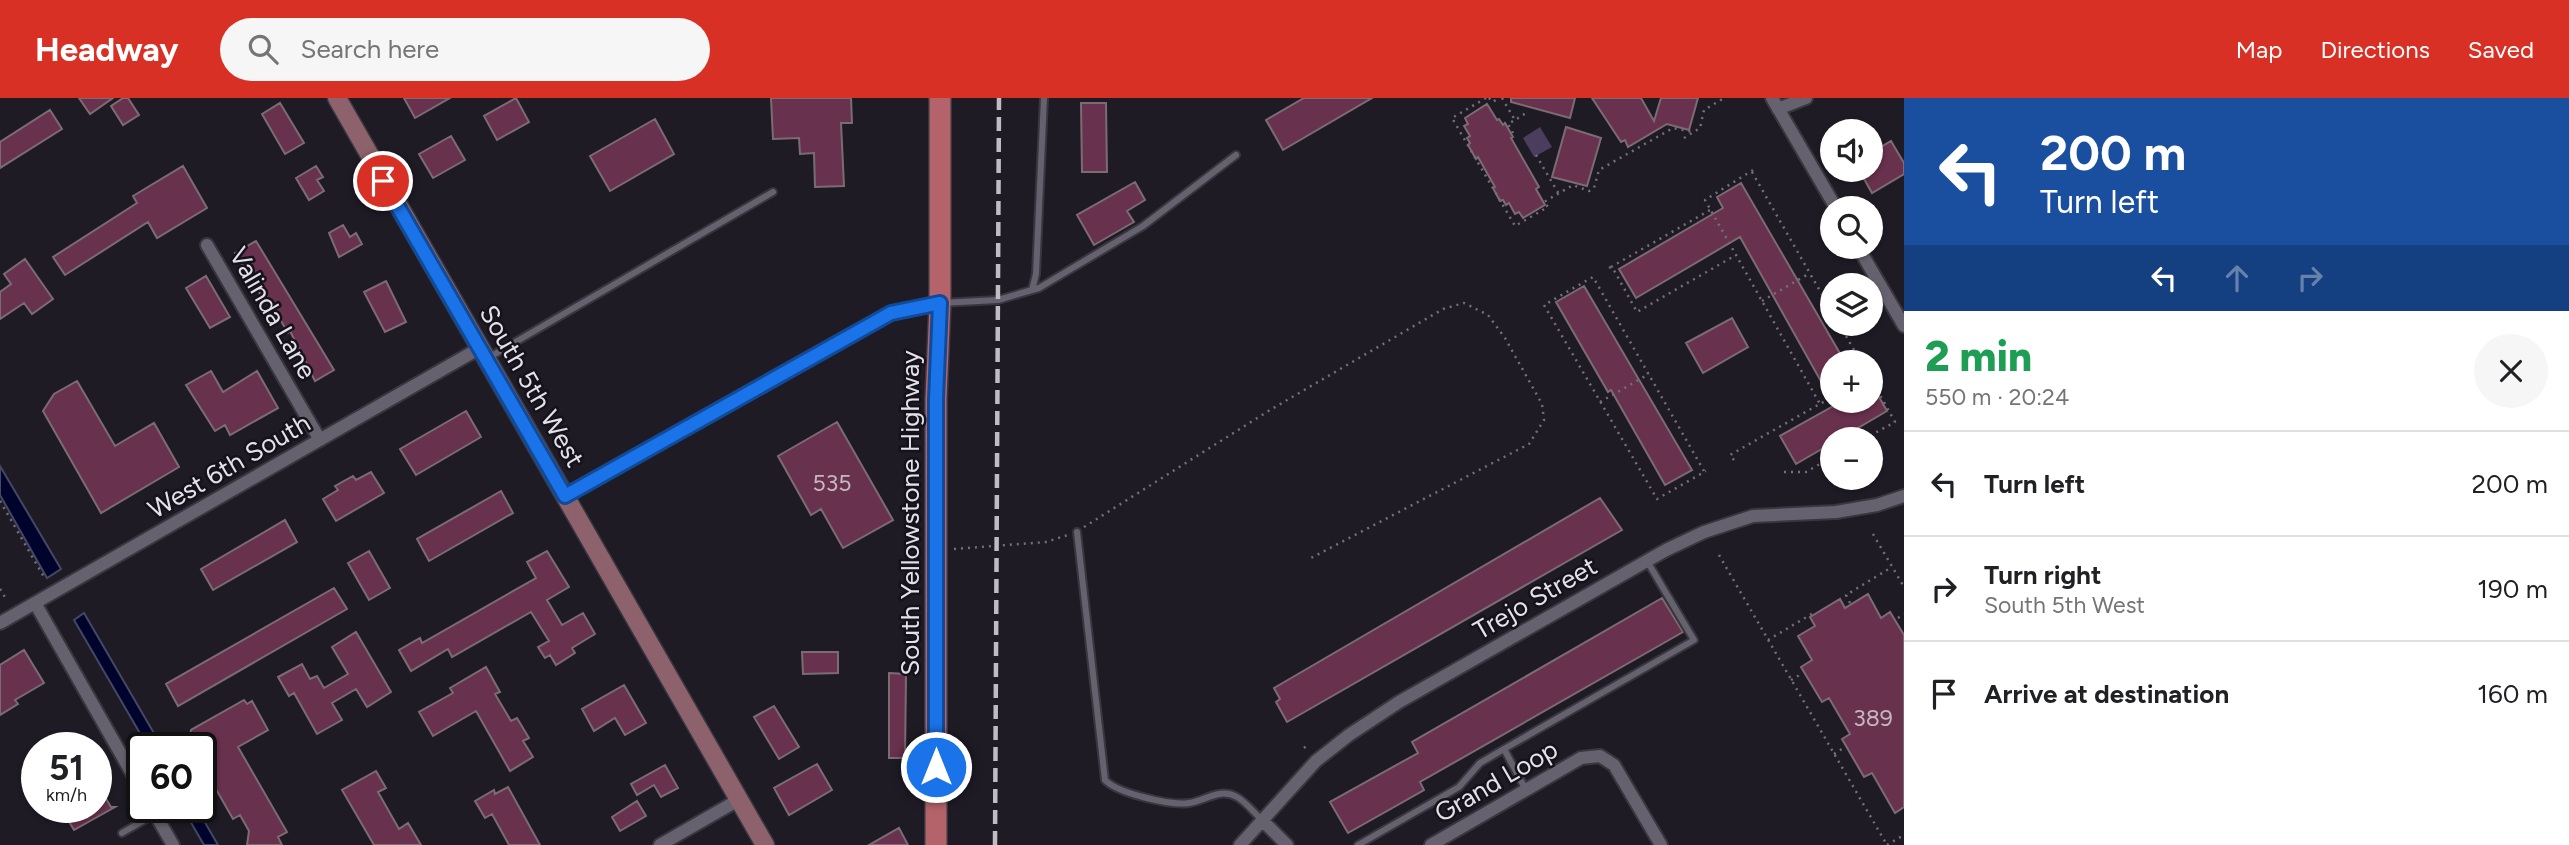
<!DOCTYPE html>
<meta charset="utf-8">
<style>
:root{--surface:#fff;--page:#f6f6f6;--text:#202124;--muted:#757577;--line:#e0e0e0;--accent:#d93025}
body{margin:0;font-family:Figtree,sans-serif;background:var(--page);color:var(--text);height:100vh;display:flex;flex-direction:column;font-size:26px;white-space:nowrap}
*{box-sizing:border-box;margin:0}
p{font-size:23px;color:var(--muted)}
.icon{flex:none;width:38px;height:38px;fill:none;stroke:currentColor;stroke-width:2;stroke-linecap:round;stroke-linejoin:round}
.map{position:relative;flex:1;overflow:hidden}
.panel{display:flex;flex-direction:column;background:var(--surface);width:665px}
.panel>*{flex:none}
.guide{background:#1a4fa0;color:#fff;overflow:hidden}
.buttons{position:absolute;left:1820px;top:21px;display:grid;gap:14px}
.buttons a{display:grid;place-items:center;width:63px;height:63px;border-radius:50%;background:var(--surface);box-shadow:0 2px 5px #0004;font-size:35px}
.speed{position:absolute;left:21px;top:634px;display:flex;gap:14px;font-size:35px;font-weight:700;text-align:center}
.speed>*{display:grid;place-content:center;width:91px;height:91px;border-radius:50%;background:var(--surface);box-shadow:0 2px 5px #0004;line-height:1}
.speed small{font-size:18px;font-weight:400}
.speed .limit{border:4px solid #111;border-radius:10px;background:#fff;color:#111}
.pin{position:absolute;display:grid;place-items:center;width:60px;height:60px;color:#fff;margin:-30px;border:4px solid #fff;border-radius:50%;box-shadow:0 2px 7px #0007}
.me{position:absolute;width:77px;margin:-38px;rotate:0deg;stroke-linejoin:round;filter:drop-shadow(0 0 5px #0008)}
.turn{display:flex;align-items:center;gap:24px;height:147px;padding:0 21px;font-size:32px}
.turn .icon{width:91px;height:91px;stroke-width:2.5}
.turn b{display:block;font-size:49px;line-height:60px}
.lanes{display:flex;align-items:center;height:66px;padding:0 21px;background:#0003;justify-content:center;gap:35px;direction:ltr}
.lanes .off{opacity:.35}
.round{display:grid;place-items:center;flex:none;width:74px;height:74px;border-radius:37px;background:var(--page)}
.summary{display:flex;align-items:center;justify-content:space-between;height:119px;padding:0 21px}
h1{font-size:42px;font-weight:800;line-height:52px;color:#1e9e55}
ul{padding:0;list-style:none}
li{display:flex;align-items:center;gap:21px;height:105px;padding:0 21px;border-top:2px solid var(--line)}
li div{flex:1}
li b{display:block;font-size:26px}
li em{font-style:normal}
header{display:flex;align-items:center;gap:42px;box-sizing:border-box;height:98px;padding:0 35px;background:var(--accent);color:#fff}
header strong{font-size:33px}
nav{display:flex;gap:38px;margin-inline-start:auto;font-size:24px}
.search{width:490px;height:63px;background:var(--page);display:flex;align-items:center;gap:18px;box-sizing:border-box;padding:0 24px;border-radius:38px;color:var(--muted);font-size:26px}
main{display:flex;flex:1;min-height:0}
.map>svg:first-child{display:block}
.green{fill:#4a3d5e}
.water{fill:#00042d;stroke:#444765;stroke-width:2}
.building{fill:#68314d;stroke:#7b6c73;stroke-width:2}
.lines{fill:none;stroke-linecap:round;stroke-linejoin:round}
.lane-casing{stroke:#38363e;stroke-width:10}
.street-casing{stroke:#38363e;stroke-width:16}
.secondary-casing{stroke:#38363e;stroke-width:21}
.primary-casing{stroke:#38363e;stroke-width:24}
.path{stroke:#727078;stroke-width:2.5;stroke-dasharray:2 5;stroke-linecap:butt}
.lane{stroke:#65616e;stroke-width:6}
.street{stroke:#65616e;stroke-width:12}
.secondary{stroke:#8d626c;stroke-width:18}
.primary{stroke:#b5636b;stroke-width:21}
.rail{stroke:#bfbcc4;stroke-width:4.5;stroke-dasharray:14 7;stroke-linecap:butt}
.route-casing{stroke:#114b97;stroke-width:18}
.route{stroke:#1a73e8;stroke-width:12}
.labels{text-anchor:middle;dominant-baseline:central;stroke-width:5;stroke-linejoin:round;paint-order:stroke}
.number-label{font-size:23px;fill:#c5b6c2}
.street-label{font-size:26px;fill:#e4e2e9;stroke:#15121c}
</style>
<header>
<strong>Headway</strong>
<div class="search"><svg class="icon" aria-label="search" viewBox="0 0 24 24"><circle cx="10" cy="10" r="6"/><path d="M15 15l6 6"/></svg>Search here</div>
<nav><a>Map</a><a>Directions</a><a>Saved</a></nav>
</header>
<main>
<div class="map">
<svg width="1904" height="747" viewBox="0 0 1904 747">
<rect width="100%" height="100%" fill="#1e1b25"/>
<path class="green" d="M1540,29L1552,49L1534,59L1523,40Z"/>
<path class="water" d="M0,368L61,471L47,480L0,397Z
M84,515L162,649H148L74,522Z
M182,709H196L218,747H204Z"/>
<path class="building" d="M79,0H113L90,16Z
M123,0H128L139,17L123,27L111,8Z
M404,0H450L415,20Z
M516,0L529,24L497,42L484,18Z
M771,0H851L852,25H841L844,88L815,89L814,55L800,56L799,40L773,41Z
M1304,0H1372L1283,52L1266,22Z
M1511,0H1575L1570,20L1511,4Z
M1592,0H1641L1654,23L1661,0H1698L1689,32L1667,26L1628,49L1625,42L1621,44Z
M280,5L304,45L285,56L262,16Z
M1081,5H1106L1107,74H1082Z
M1487,6L1497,22L1499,21L1503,27L1505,25L1513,39L1511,40L1539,89L1536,91L1545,107L1523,120L1519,114L1515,116L1509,105L1506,107L1503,102L1500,103L1493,90L1495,89L1478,59L1476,61L1468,47L1470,45L1467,40L1470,38L1464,28L1468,26L1465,20Z
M50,12L62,31L0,70V44Z
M655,21L674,56L610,93L590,58Z
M1566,29L1601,40L1587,88L1552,79Z
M451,38L465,62L433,80L419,56Z
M1891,43L1904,65V76L1872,95L1859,72H1871V55Z
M183,68L207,110L157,140L148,124L65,177L53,159L137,105L133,98Z
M316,68L323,79L317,82L324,93L309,102L296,80Z
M1135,84L1145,102L1127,113L1134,124L1094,147L1077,117Z
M1741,85L1845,264H1832V303L1740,139L1636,200L1619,171L1723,110L1717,99Z
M343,127L350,139L356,135L362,146L339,159L329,135Z
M256,143L334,272L315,283L290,233L288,235L264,194L260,196L235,155Z
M25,161L53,201L32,216L24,205L0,221V194L11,186L4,176Z
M206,178L230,219L210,230L186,190Z
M386,183L406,224L385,234L364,194Z
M1584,188L1692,372L1665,387L1611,292L1608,294L1556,204Z
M1732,220L1748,249L1703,275L1686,245Z
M211,273L223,294L257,273L278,310L230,337L225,327L215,333L186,287Z
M77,283L115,348L154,325L179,369L101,415L43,313L54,296Z
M1871,285L1887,313L1839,341H1832V345L1796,366L1780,338L1835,307L1832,303H1871Z
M466,313L481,339L416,377L400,351Z
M837,324L893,422L843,450L821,411L811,417L778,358Z
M371,374L384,395L336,423L323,401L338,392L335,388L353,378L356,382Z
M501,393L513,415L429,463L417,441Z
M1600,400L1622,432L1287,624L1276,604L1280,601L1274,590Z
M285,422L297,444L213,492L201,471Z
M369,453L390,490L369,502L348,465Z
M547,453L569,489L547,502L562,527L583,515L595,536L572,550L575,555L556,567L550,557L545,560L538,549L549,543L531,514L452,559L448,551L411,573L399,552L420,540L422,545L536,480L527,464Z
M334,490L347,511L178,608L166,586Z
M1868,496L1881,520L1890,514L1904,537V709L1895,715L1872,675L1864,679L1842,641L1850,636L1829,600L1822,604L1801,569L1812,562L1798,538L1815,528L1810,519L1840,501L1845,510Z
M1662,500L1683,534L1420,684L1424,692L1348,735L1330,704L1418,655L1412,644Z
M356,534L391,594L367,609L356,591L332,605L342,622L317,636L294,595L289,598L278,579L302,566L310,581L317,578L324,590L348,576L332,549Z
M24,552L44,585L15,602L18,606L0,617V567Z
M802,554H838V575L803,576Z
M486,569L500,594L495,596L511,623L517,620L529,640L523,643L533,659L510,673L476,613L433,638L419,614L453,595L450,590Z
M889,575L906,576L905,660H889Z
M624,587L646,625L625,637L615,620L594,633L582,611Z
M244,602L247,606L252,603L268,632L238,649L287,734L278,739L282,747H247L249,733L240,717L233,721L213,686L216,662L201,670V649H188L191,632Z
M774,608L799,649L779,661L754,619Z
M817,666L832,692L789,717L774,690Z
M665,667L678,690L661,699L654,687L637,697L631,686Z
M376,673L386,690L378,694L399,731L408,725L421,747H374L342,692Z
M96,684L111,709H115L74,732L60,709H96Z
M508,689L540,747H509L492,716L485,720L475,703L494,692L495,696Z
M637,703L646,718L620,733L612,719Z
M899,730L908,747H869Z"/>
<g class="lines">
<g class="lane-casing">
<path id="lane" d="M1032,192L1036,176L1044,0
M488,260L773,94
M567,398L891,214L940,205L998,202L1039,190L1143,128L1236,57
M1077,434L1105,682C1117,695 1171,708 1189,705C1205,703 1220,689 1237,699C1246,704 1254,715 1262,722
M1504,651L1694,542L1647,463
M122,735L155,716
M1358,747L1459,689L1480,665L1504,651L1526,692"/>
</g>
<g class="street-casing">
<path id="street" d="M1772,0L1836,110
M1778,11L1806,0
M207,147L320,342
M1858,149L1904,228
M35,505L142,693
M0,525L480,250
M151,709L173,747
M1262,722L1287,747
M660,747L740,701
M1240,747L1316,663L1349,637L1399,604L1666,452L1704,434L1753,418L1836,414L1877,407L1904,398
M1431,747L1581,660L1600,658L1614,667L1661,747"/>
</g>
<g class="secondary-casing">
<path id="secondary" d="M337,0L765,747"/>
</g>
<g class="primary-casing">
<path id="primary" d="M936,747V301L940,205V0"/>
</g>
<path class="path" d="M1486,0L1452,20L1515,128L1548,109L1544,104L1573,87L1589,93L1594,90L1599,72L1673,30L1693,34
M1489,0L1492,4L1500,0
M1502,0L1515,22L1526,15
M1513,35L1508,26L1515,22
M1684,40L1700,30L1704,12L1724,0
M1536,57L1560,98
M1753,72L1705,102L1820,306
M1752,74L1832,214
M1611,169L1710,112
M1609,170L1611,169L1615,174L1637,214L1736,157
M1762,203L1810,175
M1839,226L1861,264
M1600,304L1649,276
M1864,341L1895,324L1871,281
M1734,362L1730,357L1832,299
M1704,373L1593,179L1544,207L1657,401L1706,373
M1784,374H1806L1832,359
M0,403L44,479
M1084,429L1270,312L1443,211L1464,205L1488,217L1505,240L1542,306L1544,322L1529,346L1309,461
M1873,436L1904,489
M954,451L1046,444L1068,437
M1719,457L1887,747
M0,491L6,501
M1850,505L1846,497L1892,469
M1898,520L1904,516
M1768,542L1815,514
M1791,582L1803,575
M1304,650L1307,647
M1834,656L1845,649
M1887,747L1904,737"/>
<use href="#lane" class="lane"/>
<use href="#street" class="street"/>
<use href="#secondary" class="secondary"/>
<use href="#primary" class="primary"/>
<path class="rail" d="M995,747L999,0"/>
</g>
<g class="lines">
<g class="route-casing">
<path id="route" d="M383,83L565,398L891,215L940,205L936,301V669"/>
</g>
<use href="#route" class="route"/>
</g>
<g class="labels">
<g class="number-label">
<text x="832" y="385">535</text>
<text x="1873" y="620">389</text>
</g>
<g class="street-label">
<text transform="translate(273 215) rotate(60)">Valinda Lane</text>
<text transform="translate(532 288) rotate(60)">South 5th West</text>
<text transform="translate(229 368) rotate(-30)">West 6th South</text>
<text transform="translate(910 415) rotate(-90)">South Yellowstone Highway</text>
<text transform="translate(1535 500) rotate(-30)">Trejo Street</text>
<text transform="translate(1496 683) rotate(-30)">Grand Loop</text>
</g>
</g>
</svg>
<div class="buttons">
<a><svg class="icon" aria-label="sound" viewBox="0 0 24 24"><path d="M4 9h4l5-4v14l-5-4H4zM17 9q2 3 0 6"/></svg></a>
<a><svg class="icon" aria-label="search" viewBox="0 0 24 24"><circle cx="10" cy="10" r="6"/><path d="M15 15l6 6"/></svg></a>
<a><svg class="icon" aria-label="layers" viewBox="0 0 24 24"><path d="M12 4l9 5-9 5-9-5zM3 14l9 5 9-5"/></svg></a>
<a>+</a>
<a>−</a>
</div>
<div class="speed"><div>51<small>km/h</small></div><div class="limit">60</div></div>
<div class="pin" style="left:383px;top:83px;background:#d93025"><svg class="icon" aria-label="arrive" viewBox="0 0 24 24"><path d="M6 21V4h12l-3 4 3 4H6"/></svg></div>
<svg class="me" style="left:936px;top:669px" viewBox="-20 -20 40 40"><circle r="17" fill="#1a73e8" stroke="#fff" stroke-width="3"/><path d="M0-11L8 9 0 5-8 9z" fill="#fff"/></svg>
</div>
<section class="panel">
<div class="guide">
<div class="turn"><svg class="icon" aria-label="left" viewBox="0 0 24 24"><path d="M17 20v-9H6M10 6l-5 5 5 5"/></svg><div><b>200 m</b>Turn left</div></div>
<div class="lanes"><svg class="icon" aria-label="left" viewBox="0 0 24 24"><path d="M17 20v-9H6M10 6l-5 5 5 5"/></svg><svg class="icon off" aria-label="ahead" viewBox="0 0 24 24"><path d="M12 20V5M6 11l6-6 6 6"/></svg><svg class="icon off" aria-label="right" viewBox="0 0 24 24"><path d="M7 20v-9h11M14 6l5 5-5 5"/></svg></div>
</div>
<div class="summary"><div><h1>2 min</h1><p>550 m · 20:24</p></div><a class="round"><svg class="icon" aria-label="close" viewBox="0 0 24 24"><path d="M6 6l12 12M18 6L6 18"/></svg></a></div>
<ul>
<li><svg class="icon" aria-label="left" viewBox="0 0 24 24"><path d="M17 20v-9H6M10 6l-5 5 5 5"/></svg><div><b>Turn left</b></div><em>200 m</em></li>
<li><svg class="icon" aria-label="right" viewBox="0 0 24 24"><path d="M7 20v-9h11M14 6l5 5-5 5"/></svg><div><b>Turn right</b><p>South 5th West</p></div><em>190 m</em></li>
<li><svg class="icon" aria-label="arrive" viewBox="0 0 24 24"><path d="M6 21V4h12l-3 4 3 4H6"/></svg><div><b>Arrive at destination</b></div><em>160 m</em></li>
</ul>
</section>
</main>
